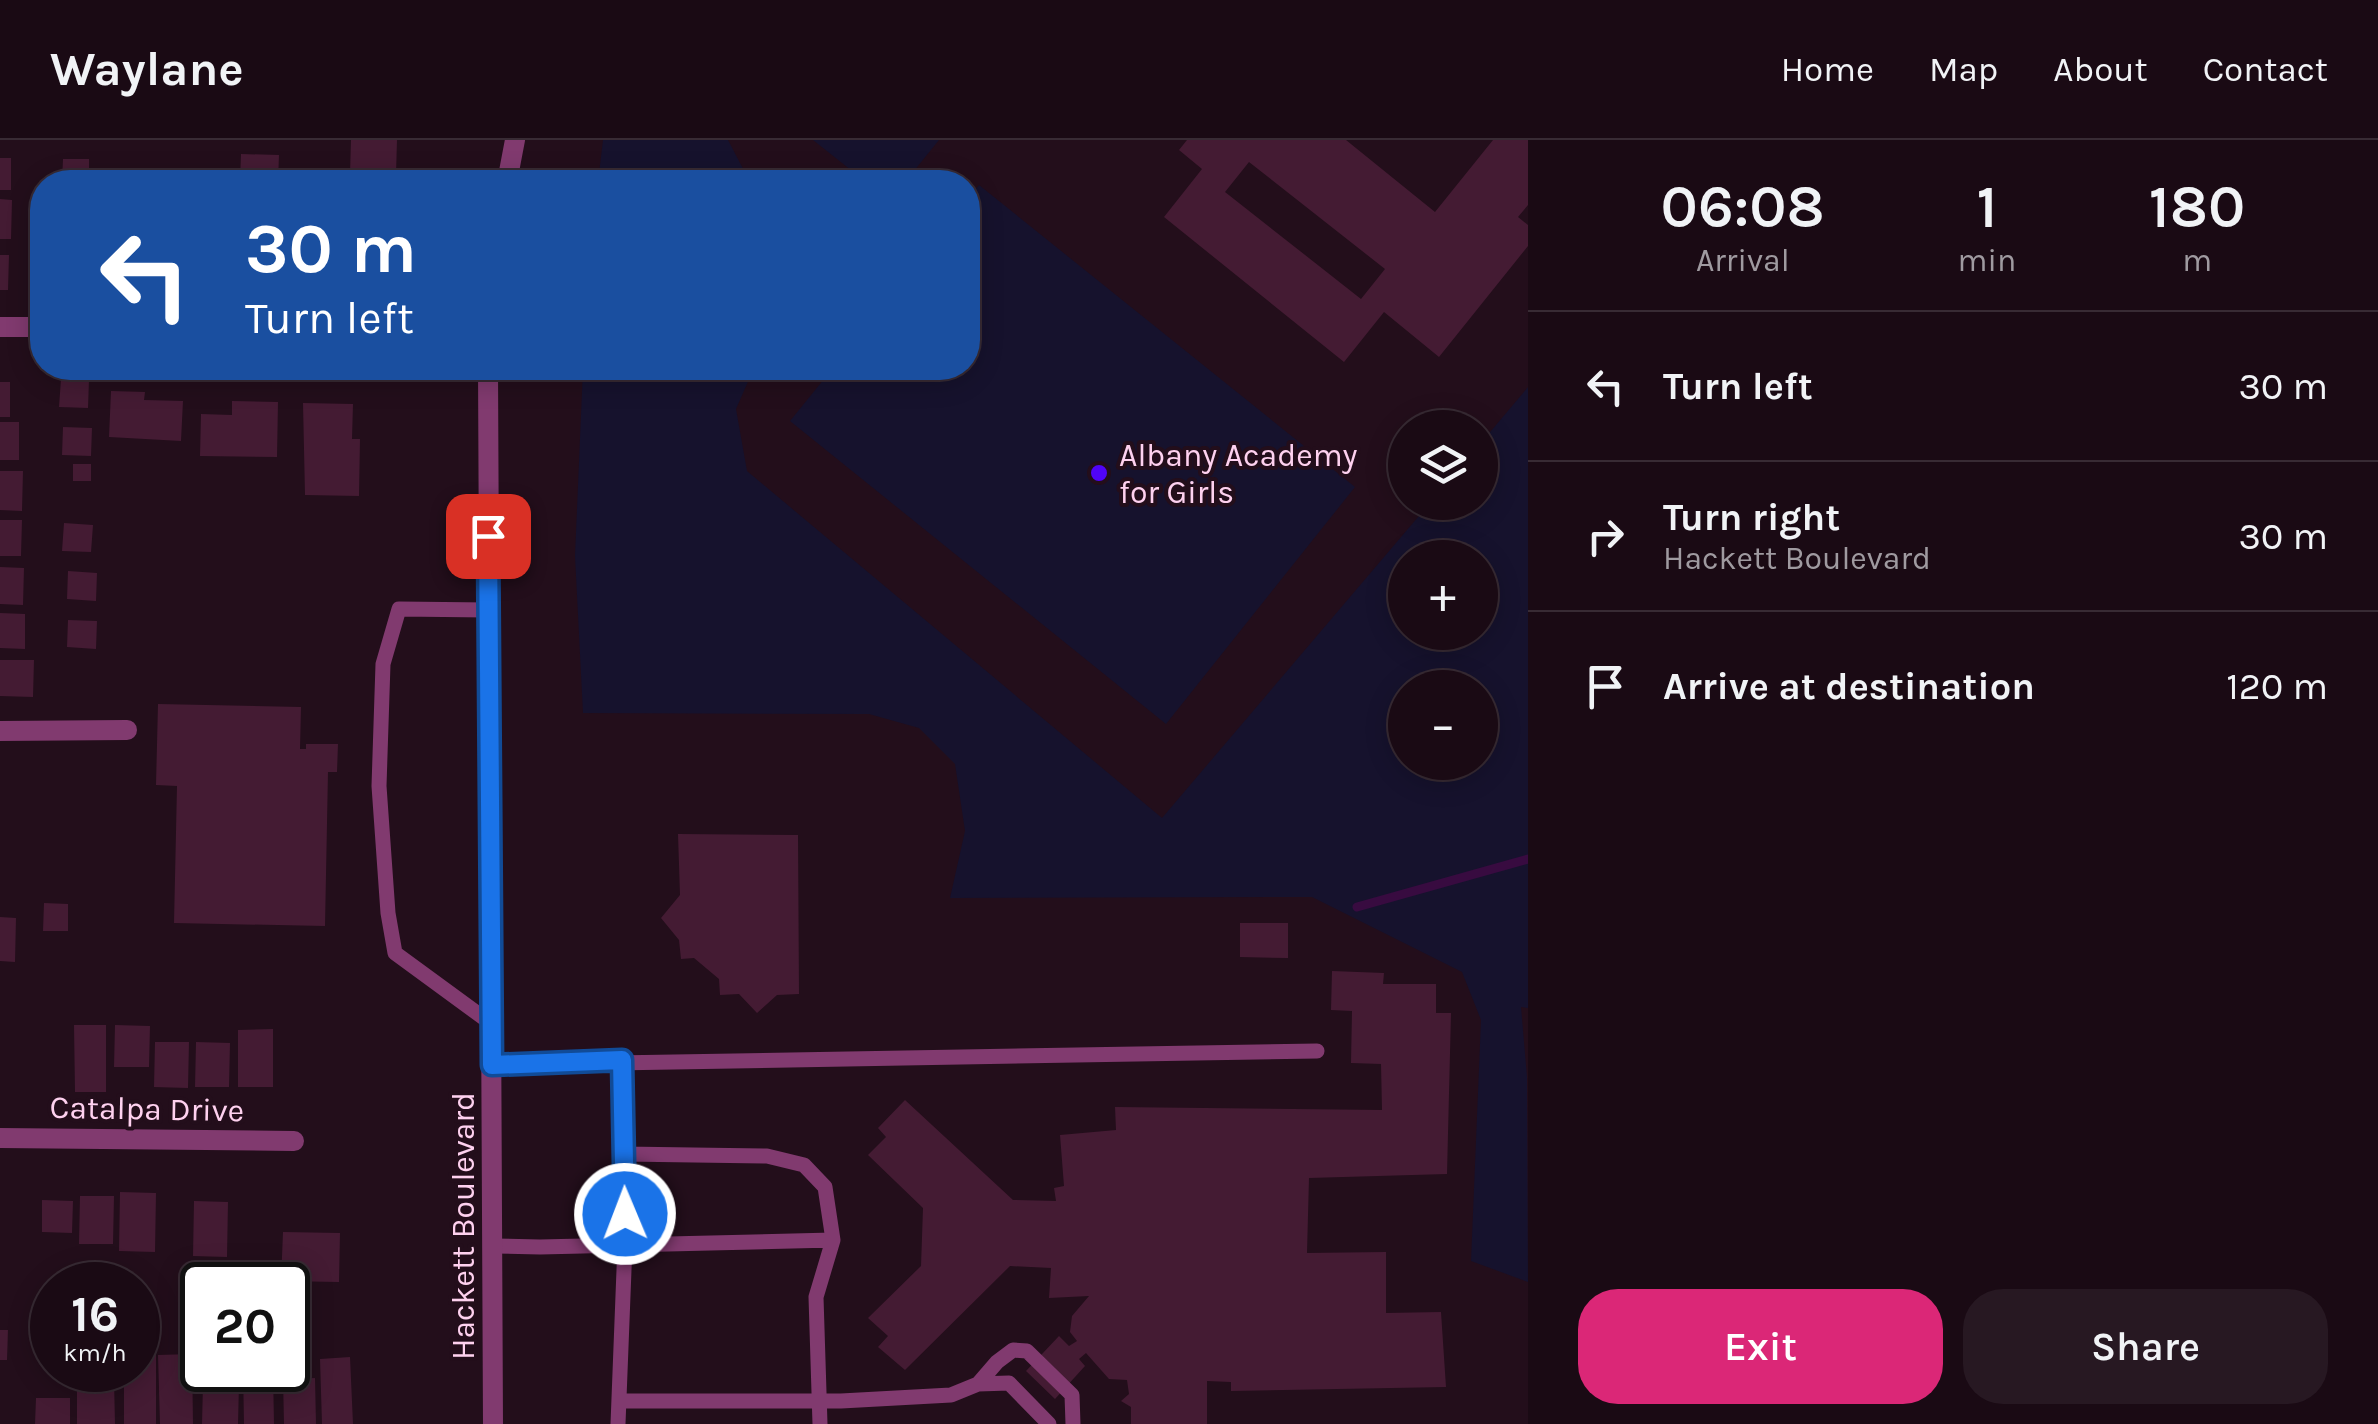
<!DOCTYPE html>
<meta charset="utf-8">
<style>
:root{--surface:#1a0a14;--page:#271822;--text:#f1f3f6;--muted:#9f9aa0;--line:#382b34;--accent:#db2777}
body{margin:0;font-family:Karla,sans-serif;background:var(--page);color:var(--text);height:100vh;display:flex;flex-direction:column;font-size:38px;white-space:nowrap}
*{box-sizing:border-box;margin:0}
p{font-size:32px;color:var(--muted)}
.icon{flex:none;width:55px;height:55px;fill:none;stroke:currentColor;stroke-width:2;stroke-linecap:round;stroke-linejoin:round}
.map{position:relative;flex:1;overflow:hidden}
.panel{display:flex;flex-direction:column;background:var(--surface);width:850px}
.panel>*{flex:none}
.banner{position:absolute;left:30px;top:30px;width:950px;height:210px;border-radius:40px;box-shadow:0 5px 25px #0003,0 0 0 2px var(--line);background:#1a4fa0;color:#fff;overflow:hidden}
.tools{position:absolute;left:1388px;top:270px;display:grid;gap:20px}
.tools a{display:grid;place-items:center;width:110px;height:110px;border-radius:50%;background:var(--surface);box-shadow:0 5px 25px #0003,0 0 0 2px var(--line);font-size:50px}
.speed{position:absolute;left:30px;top:1122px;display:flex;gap:20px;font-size:50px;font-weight:700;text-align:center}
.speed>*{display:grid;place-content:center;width:130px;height:130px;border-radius:50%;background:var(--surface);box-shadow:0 5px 25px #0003,0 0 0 2px var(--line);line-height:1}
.speed small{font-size:25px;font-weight:400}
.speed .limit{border:5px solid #111;border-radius:15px;background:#fff;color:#111}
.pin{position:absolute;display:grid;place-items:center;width:85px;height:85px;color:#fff;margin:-42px;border-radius:20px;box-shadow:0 5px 15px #0006}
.me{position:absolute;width:110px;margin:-55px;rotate:359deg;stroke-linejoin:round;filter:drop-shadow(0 0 8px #0008)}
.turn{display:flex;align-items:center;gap:35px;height:210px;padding:0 50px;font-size:45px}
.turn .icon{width:130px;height:130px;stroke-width:2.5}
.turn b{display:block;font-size:70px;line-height:85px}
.eta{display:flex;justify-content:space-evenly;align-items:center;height:170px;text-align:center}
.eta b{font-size:60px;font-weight:600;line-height:70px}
.cta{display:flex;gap:20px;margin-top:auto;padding:20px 50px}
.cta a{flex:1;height:115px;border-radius:40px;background:var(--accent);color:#fff;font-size:40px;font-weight:600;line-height:115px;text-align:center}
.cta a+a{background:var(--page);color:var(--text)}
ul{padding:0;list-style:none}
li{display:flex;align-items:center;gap:30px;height:150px;padding:0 50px;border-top:2px solid var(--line)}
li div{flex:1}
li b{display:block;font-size:38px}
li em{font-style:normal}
header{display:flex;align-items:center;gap:60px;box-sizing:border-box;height:140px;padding:0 50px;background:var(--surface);border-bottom:2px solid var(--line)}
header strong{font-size:48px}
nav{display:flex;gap:55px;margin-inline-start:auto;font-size:35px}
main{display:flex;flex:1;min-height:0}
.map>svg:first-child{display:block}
.green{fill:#16122d;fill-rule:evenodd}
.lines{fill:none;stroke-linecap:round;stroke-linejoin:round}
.stream{stroke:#380b40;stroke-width:9}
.building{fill:#441b33;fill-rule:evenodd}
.service{stroke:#813a6f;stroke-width:15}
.minor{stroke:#813a6f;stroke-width:20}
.tertiary{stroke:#813a6f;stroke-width:20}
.route-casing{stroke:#114b97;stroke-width:25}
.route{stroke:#1a73e8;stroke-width:18}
.poi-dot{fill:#5004f7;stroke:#230e1b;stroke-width:4}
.labels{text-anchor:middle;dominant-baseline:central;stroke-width:8;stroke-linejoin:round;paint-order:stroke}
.poi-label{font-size:32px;fill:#fed1ef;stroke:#230e1b;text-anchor:start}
.street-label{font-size:32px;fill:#fed1ef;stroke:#230e1b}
</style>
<header>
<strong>Waylane</strong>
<nav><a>Home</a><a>Map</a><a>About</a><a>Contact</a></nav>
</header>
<main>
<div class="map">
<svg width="1528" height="1284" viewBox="0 0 1528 1284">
<rect width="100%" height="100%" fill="#230e1b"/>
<path class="green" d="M603,0H728L750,42H598Z
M813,0H939L905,42H866Z
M979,45L1355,347L1166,584L790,281L833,228H968V59Z
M583,228H754L736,269L747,331L1162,678L1430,363L1480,362V304L1528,247V868L1521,867L1527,937L1528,1142L1471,1121L1481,880L1462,832L1312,757L950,758L965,691L955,624L919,588L869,574L583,573L575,416ZM1405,418H1480V492H1405ZM1405,548H1480V622H1405Z"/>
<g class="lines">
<path class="stream" d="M1357,767L1528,719"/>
</g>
<path class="building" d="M351,0H397L396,35L350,34Z
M1187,0H1346L1435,72L1493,0H1528V65L1518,77L1528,85V106L1439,217L1384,172L1344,222L1164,77L1202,29L1179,10ZM1249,22L1385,129L1361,159L1225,52Z
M241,14L279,15L278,42H240Z
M0,18H11V50H0Z
M63,19H89V42H62Z
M0,59L12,60L11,99H0Z
M0,115H9L8,150H0Z
M61,239L89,240L88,268L59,267Z
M0,242H10V277H0Z
M111,251L145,252L144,260L183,261L181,301L109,297Z
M232,261L278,262L277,317L200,316L201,274L232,275Z
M303,263L353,264L352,299H360L359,356L305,355Z
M0,282H19V320H0Z
M63,287L92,288L91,316L62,315Z
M73,324H91V341H73Z
M0,331H23L22,371L0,370Z
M0,380H22L21,416H0Z
M64,383L93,385L91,412L62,411Z
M0,427L24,428L23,465L0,464Z
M68,431L97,433L96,461L67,459Z
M0,473L25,474V509L0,508Z
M68,480L97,481L96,509L67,507Z
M0,520H34L33,557L0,556Z
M158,564L301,567L300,609H306V604H338L337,632H328L325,786L174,783L177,646L156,645Z
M678,694L798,695L799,854L777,855L757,873L739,854L720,855L719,839L694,818L681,819L679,800L661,778L680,755Z
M44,763L68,764V791H43Z
M0,777L16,778L15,822L0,821Z
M1240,783H1288V818L1240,817Z
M1332,831L1384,833L1383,844H1436V873H1451L1447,1034L1309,1038L1307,1113L1386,1112V1173L1441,1172L1446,1247L1231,1251V1242L1207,1241V1284H1131V1267L1121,1261L1129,1254L1127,1240L1109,1239L1086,1213L1079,1219L1085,1226L1055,1259L1026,1231L1059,1196L1069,1206L1077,1201L1070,1192L1072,1176L1089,1156L1049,1158L1051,1128L1010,1126L905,1230L878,1207L888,1196L868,1178L921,1126L923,1068L868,1015L886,997L878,988L905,960L1013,1060L1056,1061L1054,1048L1064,1046L1060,995L1116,990L1115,967L1382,970L1381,924L1351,923L1352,871L1331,870Z
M74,885H106V952H75Z
M115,885L150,886L149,927H114Z
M273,889V947H238V890Z
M155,902H189L188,948L154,947Z
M196,902L230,903L229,947H195Z
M120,1052L156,1053L155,1112L119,1111Z
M80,1056H114L113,1104H79Z
M42,1060L73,1061L72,1093L42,1092Z
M194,1061L228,1062L227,1117L193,1116Z
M283,1092L340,1093L339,1142L281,1141Z
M0,1190H8L7,1220H0Z
M138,1212H156V1284H124V1230H138Z
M192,1214L193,1284H160L158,1215Z
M350,1217L353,1284H322L320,1219Z
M243,1230H273L274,1284H244Z
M315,1238L316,1284H284L283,1239Z
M114,1239L115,1284H77V1240Z
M203,1243L239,1244L238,1284H202Z
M36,1258H70V1284H35Z"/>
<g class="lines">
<path class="service" d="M488,470L399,469L383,524L379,646L388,773L395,813L492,884
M492,925L1317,911
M624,1014L767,1016L804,1025L825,1047L833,1100L816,1157L820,1284
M493,1106L540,1107L833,1100
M978,1244L1009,1243L1049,1284
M619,1261H841L951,1255L978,1244L997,1222L1013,1210L1027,1211L1072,1255L1073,1284
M618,1284L625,1104L622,921"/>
<path class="minor" d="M0,187H42
M0,591L127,590
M0,998L294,1001"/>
<path class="tertiary" d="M507,42L515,0
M488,228L493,1284"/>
</g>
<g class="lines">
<g class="route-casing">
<path id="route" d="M488,396L492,925L622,920L625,1074"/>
</g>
<use href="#route" class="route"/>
</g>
<circle class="poi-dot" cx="1099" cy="333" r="10"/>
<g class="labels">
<g class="poi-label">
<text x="1119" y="315">Albany Academy<tspan x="1119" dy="37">for Girls</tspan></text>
</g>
<g class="street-label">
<text transform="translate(147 969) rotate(1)">Catalpa Drive</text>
<text transform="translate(463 1086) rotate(-90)">Hackett Boulevard</text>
</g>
</g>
</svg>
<div class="tools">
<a><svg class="icon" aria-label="layers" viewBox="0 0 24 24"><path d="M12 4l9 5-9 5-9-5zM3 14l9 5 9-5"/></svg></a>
<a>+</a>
<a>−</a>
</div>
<div class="speed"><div>16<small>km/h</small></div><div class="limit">20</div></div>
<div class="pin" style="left:488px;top:396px;background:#d93025"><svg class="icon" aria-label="arrive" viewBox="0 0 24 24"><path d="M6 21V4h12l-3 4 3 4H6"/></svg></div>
<svg class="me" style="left:625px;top:1074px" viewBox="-20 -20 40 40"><circle r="17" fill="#1a73e8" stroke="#fff" stroke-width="3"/><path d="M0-11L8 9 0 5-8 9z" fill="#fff"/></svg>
<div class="banner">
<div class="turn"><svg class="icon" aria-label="left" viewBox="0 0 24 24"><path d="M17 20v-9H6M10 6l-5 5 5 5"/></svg><div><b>30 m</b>Turn left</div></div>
</div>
</div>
<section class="panel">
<div class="eta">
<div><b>06:08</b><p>Arrival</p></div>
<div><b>1</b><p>min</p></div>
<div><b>180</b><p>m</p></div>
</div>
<ul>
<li><svg class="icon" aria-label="left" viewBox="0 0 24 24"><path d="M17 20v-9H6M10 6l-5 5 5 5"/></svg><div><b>Turn left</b></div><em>30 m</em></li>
<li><svg class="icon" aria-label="right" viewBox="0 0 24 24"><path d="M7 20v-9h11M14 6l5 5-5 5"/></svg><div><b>Turn right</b><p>Hackett Boulevard</p></div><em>30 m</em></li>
<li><svg class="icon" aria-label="arrive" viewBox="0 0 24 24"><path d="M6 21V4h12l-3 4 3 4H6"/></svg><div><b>Arrive at destination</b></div><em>120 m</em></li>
</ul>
<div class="cta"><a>Exit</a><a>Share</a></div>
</section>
</main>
